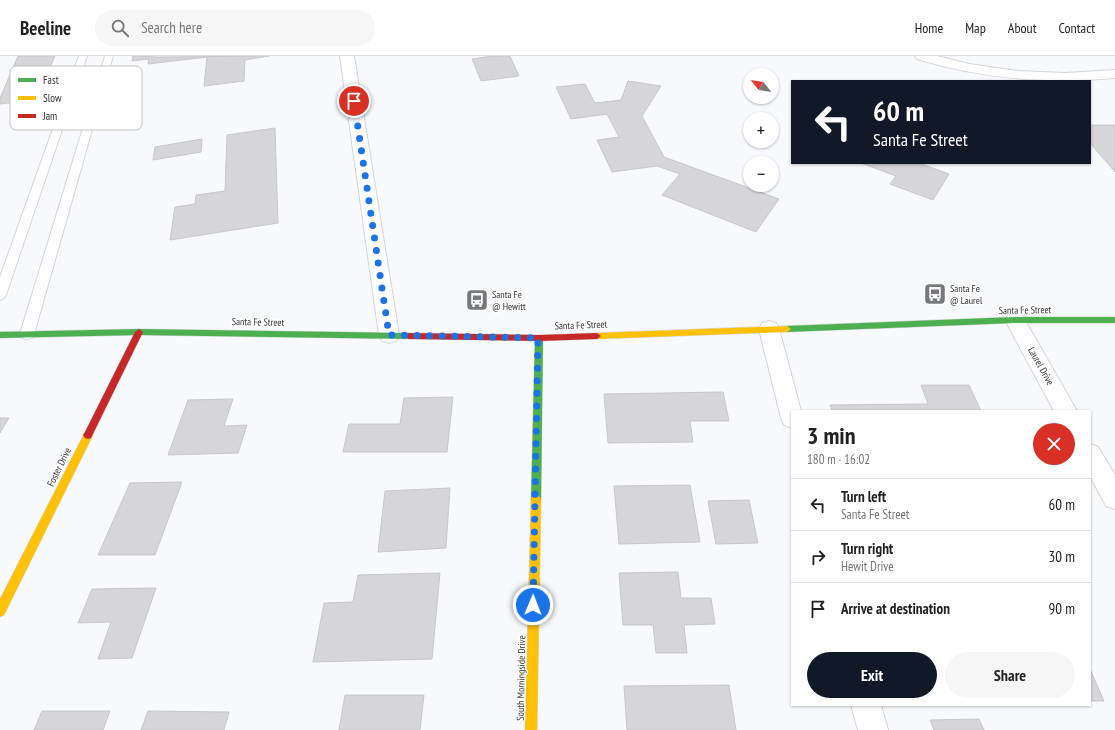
<!DOCTYPE html>
<meta charset="utf-8">
<style>
:root{--surface:#fff;--page:#f6f6f6;--text:#222;--muted:#767676;--line:#e0e0e0;--accent:#111827}
body{margin:0;font-family:"PT Sans Narrow",sans-serif;background:var(--page);color:var(--text);height:100vh;display:flex;flex-direction:column;font-size:15px;white-space:nowrap}
*{box-sizing:border-box;margin:0}
p{font-size:13px;color:var(--muted)}
.icon{flex:none;width:22px;height:22px;fill:none;stroke:currentColor;stroke-width:2;stroke-linecap:round;stroke-linejoin:round}
.map{position:relative;flex:1;overflow:hidden}
.side{position:absolute;left:791px;top:354px;width:300px;height:296px;display:flex;flex-direction:column;background:var(--surface);border-radius:0px;box-shadow:0 1px 3px #0004}
.side>*{flex:none}
.banner{position:absolute;left:791px;top:24px;width:300px;height:84px;border-radius:0px;box-shadow:0 1px 3px #0004;background:#111827;color:#fff;overflow:hidden}
.needle{width:26px;rotate:300deg}
.fabs{position:absolute;left:743px;top:12px;display:grid;gap:8px}
.fabs a{display:grid;place-items:center;width:36px;height:36px;border-radius:50%;background:var(--surface);box-shadow:0 1px 3px #0004;font-size:20px}
.pin{position:absolute;display:grid;place-items:center;width:34px;height:34px;color:#fff;margin:-17px;border:2px solid #fff;border-radius:50%;box-shadow:0 1px 4px #0007}
.me{position:absolute;width:44px;margin:-22px;rotate:1deg;stroke-linejoin:round;filter:drop-shadow(0 0 3px #0008)}
.turn{display:flex;align-items:center;gap:14px;height:84px;padding:0 16px;font-size:18px}
.turn .icon{width:52px;height:52px;stroke-width:2.5}
.turn b{display:block;font-size:28px;line-height:34px}
.round{display:grid;place-items:center;flex:none;width:42px;height:42px;border-radius:21px;background:var(--page)}
.headline{display:flex;align-items:center;justify-content:space-between;height:68px;padding:0 16px}
h1{font-size:24px;font-weight:800;line-height:30px}
.action{display:flex;gap:8px;margin-top:auto;padding:8px 16px}
.action a{flex:1;height:46px;border-radius:24px;background:var(--accent);color:#fff;font-size:16px;font-weight:800;line-height:46px;text-align:center}
.action a+a{background:var(--page);color:var(--text)}
ul{padding:0;list-style:none}
li{display:flex;align-items:center;gap:12px;height:52px;padding:0 16px;border-top:1px solid var(--line)}
li div{flex:1}
li b{display:block;font-size:15px}
li em{font-style:normal}
header{display:flex;align-items:center;gap:24px;box-sizing:border-box;height:56px;padding:0 20px;background:var(--surface);border-bottom:1px solid var(--line)}
header strong{font-size:19px}
nav{display:flex;gap:22px;margin-inline-start:auto;font-size:14px}
.search{width:280px;height:36px;background:var(--page);display:flex;align-items:center;gap:10px;box-sizing:border-box;padding:0 14px;border-radius:22px;color:var(--muted);font-size:15px}
.map>svg:first-child{display:block}
.building{fill:#d6d6d9;stroke:#c8c8cb}
.lines{fill:none;stroke-linecap:round;stroke-linejoin:round}
.lane-casing{stroke:#d5d5d8;stroke-width:2}
.street-casing{stroke:#d5d5d8;stroke-width:2}
.fast-casing{stroke:#d5d5d8;stroke-width:1}
.slow-casing{stroke:#d5d5d8;stroke-width:1}
.jam-casing{stroke:#d5d5d8;stroke-width:1}
.lane{fill:#fefeff;fill-rule:evenodd}
.street{fill:#fefeff;fill-rule:evenodd}
.fast{fill:#4caf50;fill-rule:evenodd}
.slow{fill:#ffc107;fill-rule:evenodd}
.jam{fill:#c62828;fill-rule:evenodd}
.route{stroke:#1a73e8;stroke-width:7;stroke-dasharray:0 12.6}
.labels{text-anchor:middle;dominant-baseline:central;stroke-width:3;stroke-linejoin:round;paint-order:stroke}
.poi-label{font-size:10px;fill:#323236;stroke:#fff;text-anchor:start}
.street-label{font-size:10px;fill:#323236;stroke:#fff}
.key{fill:#fff;stroke:#c2c2c3;stroke-width:1}
.key-label{font-size:11px;fill:#323236}
</style>
<header>
<strong>Beeline</strong>
<div class="search"><svg class="icon" aria-label="search" viewBox="0 0 24 24"><circle cx="10" cy="10" r="6"/><path d="M15 15l6 6"/></svg>Search here</div>
<nav><a>Home</a><a>Map</a><a>About</a><a>Contact</a></nav>
</header>
<div class="map">
<svg width="1115" height="674" viewBox="0 0 1115 674">
<rect width="100%" height="100%" fill="#f8f9fc"/>
<path class="building" d="M18,0H55L49,14L35,16L24,45L0,48V42Z
M133,0L158,1L269,0L245,4L244,25L204,30L207,1L148,8L149,3L132,5Z
M492,0H510L519,20L481,25L472,3Z
M628,25L661,30L642,60L664,101L779,143L756,176L662,139L680,118L657,110L612,116L597,84L619,81L607,58L571,63L556,31L585,28L595,47L621,44Z
M1090,69H1115V116L1090,87Z
M275,72L278,167L170,184L175,151L195,148L196,139L225,135L227,79Z
M202,83L201,96L153,104L155,91Z
M861,107H919L949,118L933,144L890,128L896,120Z
M921,329H969L981,355H832L830,349L928,348Z
M723,336L729,365H690L693,386L608,387L604,338Z
M453,341L447,396H343L349,368H400L404,342Z
M233,343L224,370L247,369L238,397L168,399L188,344Z
M0,362H9L0,377Z
M182,426L155,499H98L130,427Z
M690,429L700,486L619,488L614,430Z
M450,432L446,492L378,496L385,435Z
M749,444L758,487L716,488L708,445Z
M678,516L681,542H711L715,568L684,569L687,597H656L653,569H623L619,517Z
M440,517L432,603L313,606L324,547L353,546L358,519Z
M156,532L132,602L98,603L111,566L78,567L92,533Z
M1090,613L1104,645H1090Z
M729,629L736,674H627L624,630Z
M345,639H424L420,674H339Z
M42,655H110L103,674H34Z
M148,655L229,656L224,674H141Z
M979,663L984,674H934L930,664Z"/>
<g class="lines">
<g class="lane-casing">
<path id="lane" d="M79,0H87L6,239L4,242L0,244V221Z
M105,0H113L34,278L32,282L27,283L22,282L20,278Z"/>
</g>
<g class="street-casing">
<path id="street" d="M340,0H354L399,279L396,285L389,287L382,285L379,279Z
M915,0H937L969,8L1017,15L1066,17L1115,14V22C1047,28 983,23 917,3Z
M1015,256L1022,259L1077,355H1054L1005,264L1008,259Z
M769,265L776,267L779,273L801,355H792V372L784,369L781,362L759,273L762,267Z
M1090,388L1098,391L1115,419V453L1106,450L1090,420Z
M851,649H881L888,674H858Z"/>
</g>
<g class="fast-casing">
<path id="fast" d="M1015,261H1115V267H1015L787,276L783,273L787,270Z
M139,273L409,277L413,280L409,283L139,279L0,282V276Z
M539,279L543,282L541,444L540,447L536,449L532,447L531,444L535,282Z"/>
</g>
<g class="slow-casing">
<path id="slow" d="M787,270L791,273L787,276L597,283L593,280L597,277Z
M88,375L91,376L93,379L4,559L0,561V543L85,376Z
M536,439L540,441L541,444L537,674H525L531,444L532,441Z"/>
</g>
<g class="jam-casing">
<path id="jam" d="M139,273L143,276L91,382L88,383L85,382L83,379L85,376L135,276Z
M409,277L539,279L597,277L601,280L597,283L539,285L409,283L405,280Z"/>
</g>
<use href="#lane" class="lane"/>
<use href="#street" class="street"/>
<use href="#fast" class="fast"/>
<use href="#slow" class="slow"/>
<use href="#jam" class="jam"/>
</g>
<g class="lines">
<path class="route" d="M354,45L389,279L538,282L533,549"/>
</g>
<defs>
<g id="bus-square" transform="scale(1.15)"><rect x="-9" y="-9" width="18" height="18" rx="4" fill="#77787b" stroke="#fff"/><path d="M-5-6H5V4H4V6H2V4H-2V6H-4V4H-5ZM-3.5-4V0h7V-4ZM-3.5 1.2v1.5H-2V1.2ZM2 1.2v1.5H3.5V1.2Z" fill="#fff"/></g>
</defs>
<g fill-rule="evenodd">
<use href="#bus-square" x="935" y="238"/>
<use href="#bus-square" x="477" y="244"/>
</g>
<g class="labels">
<g class="poi-label">
<text x="950" y="232">Santa Fe<tspan x="950" dy="12">@ Laurel</tspan></text>
<text x="492" y="238">Santa Fe<tspan x="492" dy="12">@ Hewitt</tspan></text>
</g>
<g class="street-label">
<text transform="translate(1025 254) rotate(-1)">Santa Fe Street</text>
<text transform="translate(258 266) rotate(1)">Santa Fe Street</text>
<text transform="translate(581 269) rotate(-2)">Santa Fe Street</text>
<text transform="translate(1041 310) rotate(61)">Laurel Drive</text>
<text transform="translate(59 411) rotate(-64)">Foster Drive</text>
<text transform="translate(521 622) rotate(-89)">South Morningside Drive</text>
</g>
</g>
<rect x="10" y="10" width="132" height="64" rx="6" class="key"/>
<rect x="18" y="22" width="18" height="4" fill="#4caf50"/>
<rect x="18" y="40" width="18" height="4" fill="#ffc107"/>
<rect x="18" y="58" width="18" height="4" fill="#c62828"/>
<g class="key-label">
<text x="43" y="28">Fast</text>
<text x="43" y="46">Slow</text>
<text x="43" y="64">Jam</text>
</g>
</svg>
<div class="fabs">
<a><svg class="needle" viewBox="-14 -14 28 28"><path d="M0-13l5 13h-10z" fill="#e53935"/><path d="M0 13l5-13h-10z" fill="#767676"/></svg></a>
<a>+</a>
<a>−</a>
</div>
<div class="pin" style="left:354px;top:45px;background:#d93025"><svg class="icon" aria-label="arrive" viewBox="0 0 24 24"><path d="M6 21V4h12l-3 4 3 4H6"/></svg></div>
<svg class="me" style="left:533px;top:549px" viewBox="-20 -20 40 40"><circle r="17" fill="#1a73e8" stroke="#fff" stroke-width="3"/><path d="M0-11L8 9 0 5-8 9z" fill="#fff"/></svg>
<div class="banner">
<div class="turn"><svg class="icon" aria-label="left" viewBox="0 0 24 24"><path d="M17 20v-9H6M10 6l-5 5 5 5"/></svg><div><b>60 m</b>Santa Fe Street</div></div>
</div>
<section class="side">
<div class="headline"><div><h1>3 min</h1><p>180 m · 16:02</p></div><a class="round" style="background:#d93025;color:#fff"><svg class="icon" aria-label="close" viewBox="0 0 24 24"><path d="M6 6l12 12M18 6L6 18"/></svg></a></div>
<ul>
<li><svg class="icon" aria-label="left" viewBox="0 0 24 24"><path d="M17 20v-9H6M10 6l-5 5 5 5"/></svg><div><b>Turn left</b><p>Santa Fe Street</p></div><em>60 m</em></li>
<li><svg class="icon" aria-label="right" viewBox="0 0 24 24"><path d="M7 20v-9h11M14 6l5 5-5 5"/></svg><div><b>Turn right</b><p>Hewit Drive</p></div><em>30 m</em></li>
<li><svg class="icon" aria-label="arrive" viewBox="0 0 24 24"><path d="M6 21V4h12l-3 4 3 4H6"/></svg><div><b>Arrive at destination</b></div><em>90 m</em></li>
</ul>
<div class="action"><a>Exit</a><a>Share</a></div>
</section>
</div>
